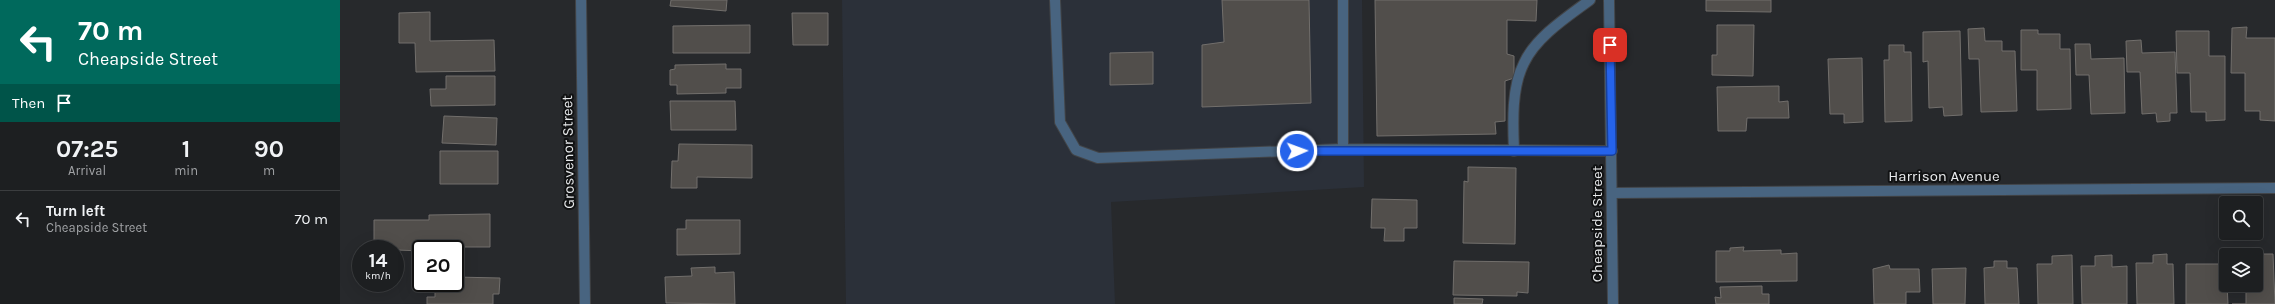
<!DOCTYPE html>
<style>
:root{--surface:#1d1f21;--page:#2a2c2e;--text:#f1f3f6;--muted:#a0a2a5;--line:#3b3d3f}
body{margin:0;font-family:Karla,sans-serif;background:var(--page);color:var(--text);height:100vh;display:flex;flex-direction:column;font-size:15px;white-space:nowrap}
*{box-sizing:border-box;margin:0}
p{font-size:13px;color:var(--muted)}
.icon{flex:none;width:22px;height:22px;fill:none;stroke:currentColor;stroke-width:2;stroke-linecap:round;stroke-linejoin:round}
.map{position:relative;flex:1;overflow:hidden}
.drawer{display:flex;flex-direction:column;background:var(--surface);width:340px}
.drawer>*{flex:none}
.guide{background:#00695c;color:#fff;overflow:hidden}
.tools{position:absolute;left:1879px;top:196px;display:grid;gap:8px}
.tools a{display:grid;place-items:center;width:44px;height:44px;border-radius:4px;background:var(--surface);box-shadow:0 4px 16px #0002,0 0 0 1px var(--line);font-size:20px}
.speed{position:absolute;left:12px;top:240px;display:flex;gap:8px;font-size:20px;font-weight:700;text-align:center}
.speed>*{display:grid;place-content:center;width:52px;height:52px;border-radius:50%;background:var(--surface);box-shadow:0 4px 16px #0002,0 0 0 1px var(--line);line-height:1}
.speed small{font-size:10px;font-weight:400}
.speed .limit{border:2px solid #111;border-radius:6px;background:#fff;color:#111}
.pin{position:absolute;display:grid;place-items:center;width:34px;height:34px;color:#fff;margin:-17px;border-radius:8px;box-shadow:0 2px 6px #0006}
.me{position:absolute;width:44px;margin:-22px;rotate:88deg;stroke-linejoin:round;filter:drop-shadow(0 0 3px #0008)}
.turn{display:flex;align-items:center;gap:14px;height:84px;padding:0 12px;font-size:18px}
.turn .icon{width:52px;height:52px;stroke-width:2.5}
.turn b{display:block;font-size:28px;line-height:34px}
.then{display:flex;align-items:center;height:38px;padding:0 12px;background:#0003;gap:8px;font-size:15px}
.eta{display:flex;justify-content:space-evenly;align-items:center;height:68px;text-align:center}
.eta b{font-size:24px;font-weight:700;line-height:28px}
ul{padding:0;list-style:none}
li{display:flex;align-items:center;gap:12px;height:56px;padding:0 12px;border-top:1px solid var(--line)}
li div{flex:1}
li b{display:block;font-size:15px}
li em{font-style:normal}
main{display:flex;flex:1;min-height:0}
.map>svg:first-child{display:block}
.built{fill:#2b3039}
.building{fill:#514e4b;stroke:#726f6c}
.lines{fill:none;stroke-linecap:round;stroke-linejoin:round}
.minor-casing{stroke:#424447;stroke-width:12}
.minor{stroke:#486480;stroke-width:10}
.route-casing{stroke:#184099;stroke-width:10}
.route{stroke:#2563eb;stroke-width:7}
.labels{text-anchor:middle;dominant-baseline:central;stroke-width:4;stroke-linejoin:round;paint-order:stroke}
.street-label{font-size:15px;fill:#e8eaec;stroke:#111213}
</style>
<main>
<section class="drawer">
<div class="guide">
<div class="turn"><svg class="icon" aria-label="left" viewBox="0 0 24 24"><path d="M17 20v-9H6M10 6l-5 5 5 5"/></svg><div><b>70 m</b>Cheapside Street</div></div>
<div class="then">Then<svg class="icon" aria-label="arrive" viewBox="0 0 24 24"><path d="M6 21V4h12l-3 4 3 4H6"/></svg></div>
</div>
<div class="eta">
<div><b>07:25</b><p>Arrival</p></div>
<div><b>1</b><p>min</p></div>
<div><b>90</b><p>m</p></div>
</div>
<ul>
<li><svg class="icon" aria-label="left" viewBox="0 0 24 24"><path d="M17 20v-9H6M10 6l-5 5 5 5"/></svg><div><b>Turn left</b><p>Cheapside Street</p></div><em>70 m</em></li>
</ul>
</section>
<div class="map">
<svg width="1935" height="304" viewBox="0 0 1935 304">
<rect width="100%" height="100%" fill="#27292c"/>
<path class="built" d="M502,0H1022L1024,187L771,202L775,304H506Z"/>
<path class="building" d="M331,0H387L386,11L330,6Z
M882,0H969L971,103L862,107V45L884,42Z
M1035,0H1197L1196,21L1167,20V54L1174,56V78L1165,81V121L1155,122L1156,134L1037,136Z
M1366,0H1431V12L1366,11Z
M90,12V41L154,40L155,71L76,72L75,43H59V13Z
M452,13H488V45H453Z
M410,25V53H333V26Z
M1377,25H1414L1413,76L1372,75V55H1377Z
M1907,27L1906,38H1935V121L1920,120V111H1905V73H1891L1892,28Z
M1644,28L1645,41H1662V51H1675L1677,111L1641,112L1639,59H1629L1628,29Z
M1681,30H1698V34H1720V49H1730L1731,109L1697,110V70H1681Z
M1620,31L1622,115L1604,116L1603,107L1589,108L1588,61L1583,62V32Z
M1836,31H1869V56H1885V120L1866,121V112H1851L1850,73H1837Z
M1801,40L1802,53L1835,52L1837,113H1830V121L1817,122L1816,113L1802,114L1800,72H1787L1786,41Z
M1735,44H1750L1751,59L1784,58L1785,113L1751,114L1749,75H1736Z
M1549,45H1564V52H1571L1572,121L1545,122L1544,60H1549Z
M813,52V84L770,85V53Z
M1522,58L1523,122L1504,123V114H1490L1488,59Z
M386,64V69H401V88H386V93L337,94V85H330V70L335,69V65Z
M106,76H155V105L91,106L90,89H106Z
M1439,86V102L1448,101L1449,118H1407L1406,131H1378L1377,87Z
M330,101H395L396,130H331Z
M104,116L157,118L156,145L102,143Z
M339,144L412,145V178L357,177V188H331L332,161H338Z
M100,151H158V184H100Z
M1128,167L1176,168L1175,244L1123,243L1124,181L1128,182Z
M1032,199L1077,200V228H1064V241H1044L1045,228H1031Z
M150,214V247H113V249L81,251L34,249V220H89V215Z
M346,220H400V254L337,255V229H346Z
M1404,247L1403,251L1441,250V254L1457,253V281L1376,282V251H1390V248Z
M1827,254V264H1833L1834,304H1797L1796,263H1813V255Z
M1922,254H1933L1935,304H1892H1906V285H1916V263L1921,262Z
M1732,255L1733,304H1698L1697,264H1712V256Z
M1772,255V267L1787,266V304H1742L1741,266H1755V256Z
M1114,261L1189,262L1188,293L1177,292V296L1113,295Z
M1654,261H1667V268H1677L1679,304H1645L1644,268L1654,267Z
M1846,264H1886L1888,304H1846Z
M1549,265L1550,269H1579L1580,292H1566V304H1534L1533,269Z
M375,267V273L394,272L395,304L326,303L325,277L352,276L351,268Z
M1626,268L1625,304H1593L1592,269Z
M115,277L160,278L159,294H153V304H87V297H95V283H115Z
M1422,286V294H1429V304H1376L1375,297L1381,298L1380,287Z
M1114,298L1143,299L1142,304H1114Z"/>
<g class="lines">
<g class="minor-casing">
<path id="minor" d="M241,0L245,304
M715,0L720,122L736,150L758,158L1003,149L1272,151
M1003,0V149
M1269,0L1273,304
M1174,151C1173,125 1171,88 1184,63C1196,37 1227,17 1250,0
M1272,193L1935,188"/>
</g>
<use href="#minor" class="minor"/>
</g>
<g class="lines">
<g class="route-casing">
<path id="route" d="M957,151H1272L1270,45"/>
</g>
<use href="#route" class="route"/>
</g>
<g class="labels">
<g class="street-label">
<text transform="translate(228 152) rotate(-91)">Grosvenor Street</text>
<text x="1604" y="176">Harrison Avenue</text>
<text transform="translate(1257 224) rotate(-90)">Cheapside Street</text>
</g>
</g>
</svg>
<div class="tools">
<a><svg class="icon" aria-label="search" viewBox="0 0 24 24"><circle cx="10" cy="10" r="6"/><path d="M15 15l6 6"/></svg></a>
<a><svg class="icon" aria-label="layers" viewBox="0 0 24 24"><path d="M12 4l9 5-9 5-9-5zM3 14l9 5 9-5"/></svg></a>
</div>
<div class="speed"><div>14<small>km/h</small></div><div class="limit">20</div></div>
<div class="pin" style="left:1270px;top:45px;background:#d93025"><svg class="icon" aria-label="arrive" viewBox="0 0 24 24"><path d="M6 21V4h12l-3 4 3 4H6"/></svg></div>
<svg class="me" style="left:957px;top:151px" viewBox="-20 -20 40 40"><circle r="17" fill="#2563eb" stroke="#fff" stroke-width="3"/><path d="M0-11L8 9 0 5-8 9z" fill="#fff"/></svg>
</div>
</main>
